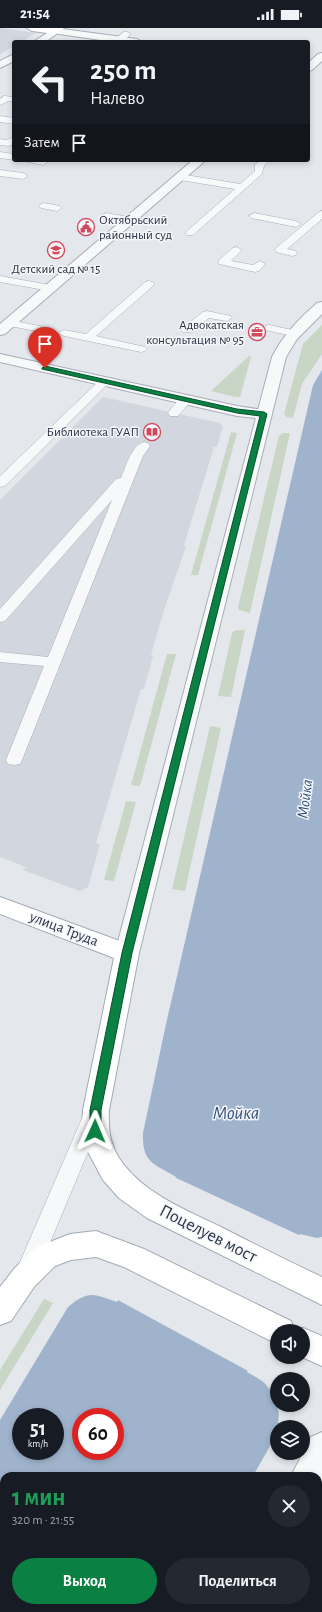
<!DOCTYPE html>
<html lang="ru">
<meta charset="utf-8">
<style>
:root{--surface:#171b24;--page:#242831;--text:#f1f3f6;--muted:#9ea1a6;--accent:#0b8043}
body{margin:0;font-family:"Alegreya Sans",sans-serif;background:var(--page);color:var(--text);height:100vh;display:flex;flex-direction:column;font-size:15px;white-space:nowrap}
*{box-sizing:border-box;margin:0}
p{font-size:13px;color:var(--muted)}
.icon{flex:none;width:22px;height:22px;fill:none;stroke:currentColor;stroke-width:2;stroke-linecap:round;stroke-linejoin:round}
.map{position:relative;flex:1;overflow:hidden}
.sheet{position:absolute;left:0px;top:1444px;width:322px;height:140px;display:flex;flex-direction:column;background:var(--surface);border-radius:12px 12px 0 0;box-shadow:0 2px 6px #0003}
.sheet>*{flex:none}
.top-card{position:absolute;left:12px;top:12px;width:298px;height:122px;border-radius:4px;box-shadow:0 2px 6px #0003;background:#171b24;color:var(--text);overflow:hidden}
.controls{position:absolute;left:270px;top:1296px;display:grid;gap:8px}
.controls a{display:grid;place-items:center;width:40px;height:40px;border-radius:50%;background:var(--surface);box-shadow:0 2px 6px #0003;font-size:20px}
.speed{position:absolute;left:12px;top:1380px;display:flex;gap:8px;font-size:20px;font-weight:700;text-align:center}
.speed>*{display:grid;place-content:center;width:52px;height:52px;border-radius:50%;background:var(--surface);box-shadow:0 2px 6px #0003;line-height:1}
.speed small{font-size:10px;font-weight:400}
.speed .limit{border:6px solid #d22;background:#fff;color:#111}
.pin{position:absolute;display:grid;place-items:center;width:34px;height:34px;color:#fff;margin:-41px -17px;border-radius:50% 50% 50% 0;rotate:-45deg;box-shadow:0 0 4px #0007}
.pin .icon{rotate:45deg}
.me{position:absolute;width:44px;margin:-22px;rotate:1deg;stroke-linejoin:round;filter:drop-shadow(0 0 3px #0008)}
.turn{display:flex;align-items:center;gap:14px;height:84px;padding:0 12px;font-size:18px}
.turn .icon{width:52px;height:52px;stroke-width:2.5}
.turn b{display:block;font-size:28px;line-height:34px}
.then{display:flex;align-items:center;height:38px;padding:0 12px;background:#0003;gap:8px;font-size:15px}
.round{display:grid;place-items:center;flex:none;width:42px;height:42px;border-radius:21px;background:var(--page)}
.head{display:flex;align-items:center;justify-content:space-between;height:68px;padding:0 12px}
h1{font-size:24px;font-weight:700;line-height:30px;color:#1e9e55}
.button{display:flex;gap:8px;margin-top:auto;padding:8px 12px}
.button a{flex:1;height:46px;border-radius:24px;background:var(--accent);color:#fff;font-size:16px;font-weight:700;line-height:46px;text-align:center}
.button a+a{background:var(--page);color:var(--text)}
.status{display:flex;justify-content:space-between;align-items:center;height:28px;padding:0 20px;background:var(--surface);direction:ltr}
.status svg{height:11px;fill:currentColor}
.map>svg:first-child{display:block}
.built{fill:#d2d6de}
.green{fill:#c9d6c5}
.water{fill:#9fb4cc;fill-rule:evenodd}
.pier{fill:#e4e7ec}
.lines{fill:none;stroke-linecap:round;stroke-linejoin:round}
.service-casing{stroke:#a9aeb7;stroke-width:1}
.minor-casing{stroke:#a9aeb7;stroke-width:2}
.tertiary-casing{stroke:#a9aeb7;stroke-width:2}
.secondary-casing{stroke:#a9aeb7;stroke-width:2}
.primary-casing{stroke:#a3abb8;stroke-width:2}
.service{fill:#f7f8fa;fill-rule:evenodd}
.minor{fill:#f7f8fa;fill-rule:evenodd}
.tertiary{fill:#f7f8fa;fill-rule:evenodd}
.secondary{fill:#fff;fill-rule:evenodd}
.primary{fill:#fff;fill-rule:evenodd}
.route{fill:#0b8043;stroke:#07532c}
.labels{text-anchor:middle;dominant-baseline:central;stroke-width:3;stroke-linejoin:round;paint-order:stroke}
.far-poi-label{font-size:13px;fill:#2b3445;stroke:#f4f6f9;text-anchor:end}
.street-label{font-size:15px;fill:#2b3445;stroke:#f4f6f9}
.water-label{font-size:16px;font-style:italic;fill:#34527a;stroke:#f4f6f9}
.near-street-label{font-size:18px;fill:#2b3445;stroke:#f4f6f9}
.near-water-label{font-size:19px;font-style:italic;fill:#34527a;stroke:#f4f6f9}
</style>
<div class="status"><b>21:54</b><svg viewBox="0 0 49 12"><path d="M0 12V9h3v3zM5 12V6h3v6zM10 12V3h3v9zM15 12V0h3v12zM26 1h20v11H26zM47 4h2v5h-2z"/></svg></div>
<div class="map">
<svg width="322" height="1584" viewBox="0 0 322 1584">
<rect width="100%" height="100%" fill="#e4e7ec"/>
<path class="built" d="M0,0H2L36,5L21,14H14V18L0,26Z
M103,369L219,395L223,398L217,419H214L184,517L186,518L163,585L151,627L153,628L144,661H141L96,815L100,816L88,859L80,863L23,842L26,839L0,829V472Z"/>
<path class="green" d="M322,297V326L302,356L293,390L287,389L284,386L303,316Z
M249,328L251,329L240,369H235L211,363Z
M231,404L237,405L198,547H191Z
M283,405H290L250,585L239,582L238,579L279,408Z
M238,602H245L231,669L218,668L232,605L234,603Z
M167,626H176L140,758L131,757Z
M210,698L221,700L185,863L172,861Z
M126,773L136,774L114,853L104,852Z
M44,1271L53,1275L0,1362V1342Z"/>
<path class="water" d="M322,342V1209L317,1210L300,1206L247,1344C253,1348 263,1352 267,1358C293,1389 270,1417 253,1448H4V1580H179L177,1584H0V1392L68,1279C89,1262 93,1266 117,1274L176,1149C153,1135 142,1135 143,1105L166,996L313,357ZM21,1389H55V1423H21ZM81,1389H115V1423H81Z"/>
<path class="pier" d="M172,1148L301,1208L250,1344L116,1271Z
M0,1563L4,1566V1580H25L31,1584H0Z"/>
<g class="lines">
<g class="service-casing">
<path id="service" d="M124,4H127L131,6L122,14H116V10Z
M4,68L14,69V73H9L0,77V71Z
M0,88L14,90V96L0,94Z
M14,109V116L9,118L0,117V111L7,112Z
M0,124L14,126V132L0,130Z
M27,132H46L48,134L43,137L28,134Z
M260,132H269L264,138L262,146L193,207H187L185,205L187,203L235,161L180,152L175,149L177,147L180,146L240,156L255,143V137Z
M0,142L23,145L28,148L23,151L0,148Z
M44,175L60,178L62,180L57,183L41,180L39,178L41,176Z
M322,183V191L287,221L296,223L297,225L296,227L292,228L276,224L275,222L276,220L319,184Z
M106,185L129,189L134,192L129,195L103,190L101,188Z
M254,185L296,193L301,196L296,199L251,190L249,188Z
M237,219L242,222L231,233L253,237L260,233L265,236L259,243L255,244L219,236L218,234L219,232L233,220Z
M0,248L50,257L55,260L50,263L0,254Z
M149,253L153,254L154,256L153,258L96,308L145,319L147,321L145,323L141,324L64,308L58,305L64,302L86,306L145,254Z
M207,283L231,288L232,290L227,293L209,290L191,304H183L181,302L183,300L203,284Z
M9,292L40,298L42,300L36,303L5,297L4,295Z
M269,297L297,303L299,305L293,308L265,302L263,300L265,298Z
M104,350L108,352L110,354L108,356L5,458L0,459V448L100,352Z
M186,368L190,369L192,372L178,388H170L168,385C172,379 179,370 186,368Z
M144,414L148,415L150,418L143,428L22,732L20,736L14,737L8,736L6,732L44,638L0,634V624L48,629L112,472L5,593L0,594V581L116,451L121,450C126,439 131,418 144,414Z
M93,1079L100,1082L103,1088L39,1241L36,1248L28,1251L20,1248L17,1241L83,1088L86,1082Z"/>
</g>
<g class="minor-casing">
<path id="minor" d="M55,0L60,3L58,5L45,14H33Z
M14,26V33L0,40V33Z
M0,326L237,378L270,383L272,386L270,389L264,391L237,388L0,334Z
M322,1404V1453L318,1460V1448H291L311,1409Z
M219,1580H255L254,1584H218Z"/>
</g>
<g class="tertiary-casing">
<path id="tertiary" d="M55,0L137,11L142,14H115L52,5L50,3Z
M322,25V33L312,42L308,43V35L318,26Z
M193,132H206L5,306L0,307V296Z
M322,274V286L297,311L286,329L139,925L136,931L127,934L118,931L115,925L272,329C283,307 299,291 317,275Z"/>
</g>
<g class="secondary-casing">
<path id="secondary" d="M27,0H64L55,6L32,3Z"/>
</g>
<g class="primary-casing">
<path id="primary" d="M0,869L136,919L139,925L109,1082C108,1103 110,1119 124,1137C148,1167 186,1182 221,1199C254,1216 288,1233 322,1249V1277L147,1190L119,1170L103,1152L87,1122L82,1103L83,1082L114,930L0,886Z
M96,1203L144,1221L291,1293L295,1303L303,1300L322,1308V1338L302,1329H303V1303H277V1316L124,1239L96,1229L71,1232L55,1238L34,1259L11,1293L0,1297V1259L14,1241L35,1220L70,1206Z"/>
</g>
<use href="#service" class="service"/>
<use href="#minor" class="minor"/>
<use href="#tertiary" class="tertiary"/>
<use href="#secondary" class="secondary"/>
<use href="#primary" class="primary"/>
</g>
<path class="route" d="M45,338L237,381L264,384L267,386L132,925L101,1082V1103L99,1106L95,1108L91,1106L90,1103V1082L122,925L260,388L237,385L42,341V340Z"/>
<defs>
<g id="civic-ring" transform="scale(0.9)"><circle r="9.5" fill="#f4f6f9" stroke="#d1495b" stroke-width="1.5"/><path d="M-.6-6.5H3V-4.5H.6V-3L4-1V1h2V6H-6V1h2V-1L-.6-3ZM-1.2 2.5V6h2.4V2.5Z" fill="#d1495b"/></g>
<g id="school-ring" transform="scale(0.9)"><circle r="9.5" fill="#f4f6f9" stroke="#d1495b" stroke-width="1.5"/><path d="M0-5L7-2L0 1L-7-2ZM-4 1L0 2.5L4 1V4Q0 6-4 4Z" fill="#d1495b"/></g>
<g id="office-ring" transform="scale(0.9)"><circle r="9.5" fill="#f4f6f9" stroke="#d1495b" stroke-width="1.5"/><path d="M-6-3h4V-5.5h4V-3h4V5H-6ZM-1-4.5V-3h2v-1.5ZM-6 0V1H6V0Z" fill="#d1495b"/></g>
<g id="library-ring" transform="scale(0.9)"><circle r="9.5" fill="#f4f6f9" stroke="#d1495b" stroke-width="1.5"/><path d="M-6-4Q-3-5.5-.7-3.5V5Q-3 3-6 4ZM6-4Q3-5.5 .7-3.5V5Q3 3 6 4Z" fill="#d1495b"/></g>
</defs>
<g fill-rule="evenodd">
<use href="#civic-ring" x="86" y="199"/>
<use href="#school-ring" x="56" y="222"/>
<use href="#office-ring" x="257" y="304"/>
<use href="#library-ring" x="152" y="404"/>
</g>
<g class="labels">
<g class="far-poi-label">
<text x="99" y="192" text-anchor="start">Октябрьский<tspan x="99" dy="15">районный суд</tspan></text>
<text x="56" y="241" text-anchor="middle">Детский сад № 15</text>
<text x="244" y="297">Адвокатская<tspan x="244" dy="15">консультация № 95</tspan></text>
<text x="139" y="404">Библиотека ГУАП</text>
</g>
<g class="street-label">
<text transform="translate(64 901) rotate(21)">улица Труда</text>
</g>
<g class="water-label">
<text transform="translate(305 771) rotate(-83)">Мойка</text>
</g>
<g class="near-street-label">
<text transform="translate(208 1206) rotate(27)">Поцелуев мост</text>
</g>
<g class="near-water-label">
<text x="236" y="1085">Мойка</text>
</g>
</g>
</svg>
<div class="controls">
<a><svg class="icon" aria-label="sound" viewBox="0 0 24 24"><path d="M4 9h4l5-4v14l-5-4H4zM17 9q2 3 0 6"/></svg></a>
<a><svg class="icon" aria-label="search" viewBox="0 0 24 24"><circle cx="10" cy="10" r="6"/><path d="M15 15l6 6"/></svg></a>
<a><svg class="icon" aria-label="layers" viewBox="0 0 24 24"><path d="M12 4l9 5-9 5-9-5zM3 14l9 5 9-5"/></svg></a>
</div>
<div class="speed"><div>51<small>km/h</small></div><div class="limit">60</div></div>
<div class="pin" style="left:45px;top:340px;background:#d93025"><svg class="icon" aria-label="arrive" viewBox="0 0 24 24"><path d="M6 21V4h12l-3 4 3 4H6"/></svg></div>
<svg class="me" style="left:95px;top:1103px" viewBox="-20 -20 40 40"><path d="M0-17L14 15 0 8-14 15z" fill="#0b8043" stroke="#fff" stroke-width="4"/></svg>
<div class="top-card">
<div class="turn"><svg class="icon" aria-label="left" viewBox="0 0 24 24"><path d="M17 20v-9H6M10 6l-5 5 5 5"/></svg><div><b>250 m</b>Налево</div></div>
<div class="then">Затем<svg class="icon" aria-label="arrive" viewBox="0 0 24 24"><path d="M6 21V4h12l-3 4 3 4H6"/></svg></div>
</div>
<section class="sheet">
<div class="head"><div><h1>1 мин</h1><p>320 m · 21:55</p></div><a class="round"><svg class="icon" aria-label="close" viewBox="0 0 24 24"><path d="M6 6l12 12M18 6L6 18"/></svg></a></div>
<div class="button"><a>Выход</a><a>Поделиться</a></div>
</section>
</div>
